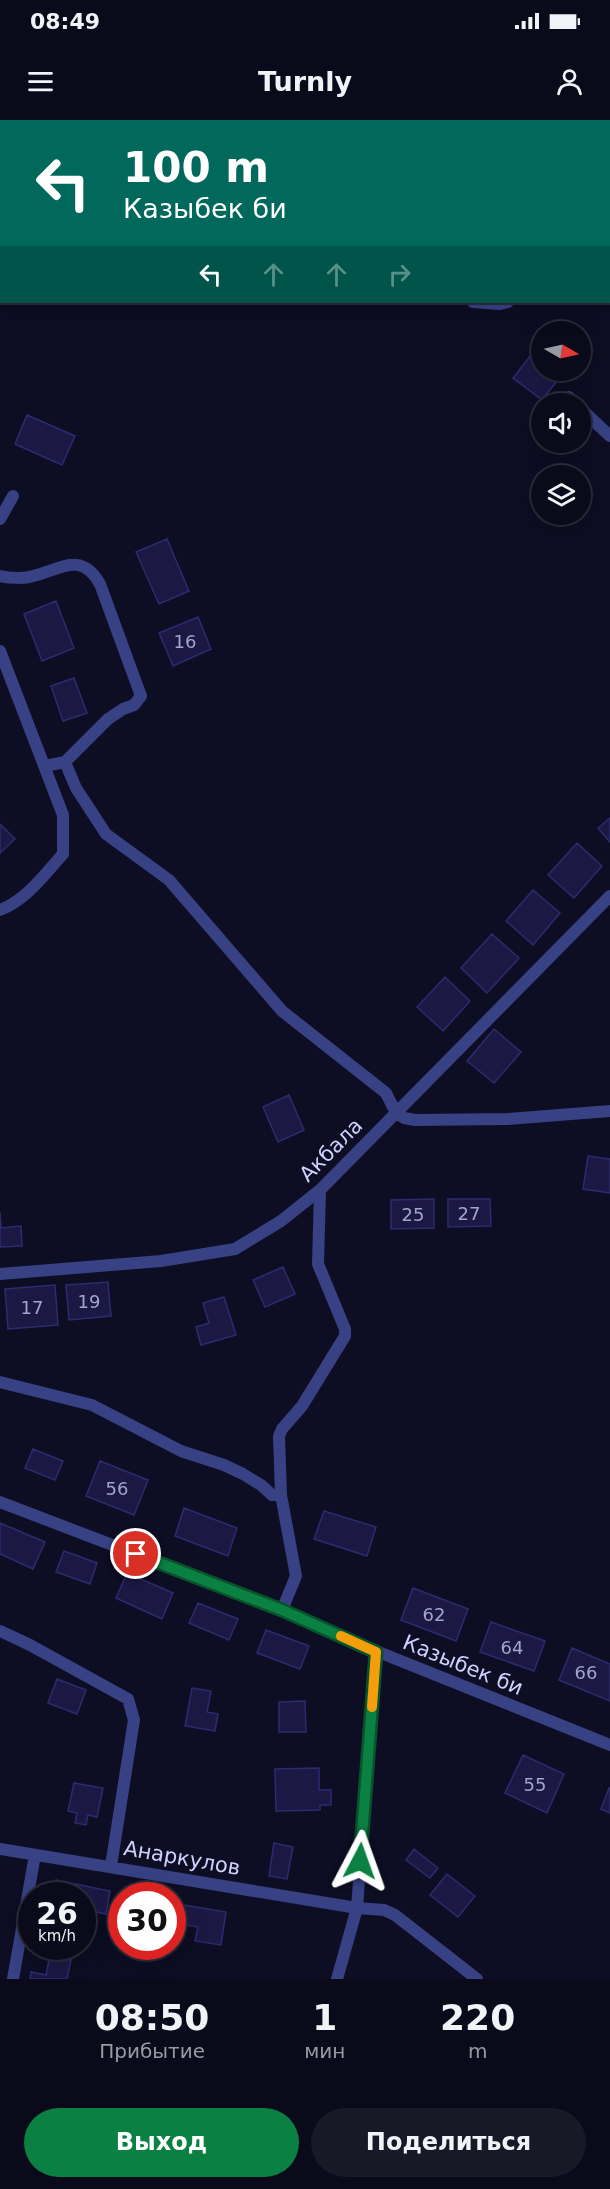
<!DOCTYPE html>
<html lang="ru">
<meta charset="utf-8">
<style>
:root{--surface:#0a0a1a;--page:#181827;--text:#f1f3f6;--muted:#999aa2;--line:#2a2b39;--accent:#0b8043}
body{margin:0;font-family:"DejaVu Sans",sans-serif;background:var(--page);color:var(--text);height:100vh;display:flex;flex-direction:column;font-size:22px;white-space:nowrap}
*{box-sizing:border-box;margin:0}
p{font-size:20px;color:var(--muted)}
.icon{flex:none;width:33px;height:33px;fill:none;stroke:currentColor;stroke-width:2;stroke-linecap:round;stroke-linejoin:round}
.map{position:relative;height:1859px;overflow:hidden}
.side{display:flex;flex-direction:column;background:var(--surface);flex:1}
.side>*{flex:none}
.banner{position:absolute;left:0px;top:0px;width:610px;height:183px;box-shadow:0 6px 24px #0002,0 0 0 2px var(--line);background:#00695c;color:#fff;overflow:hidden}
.needle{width:39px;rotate:99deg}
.controls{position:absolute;left:531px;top:201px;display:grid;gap:12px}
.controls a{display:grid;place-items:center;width:60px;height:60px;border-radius:50%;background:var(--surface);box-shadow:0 6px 24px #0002,0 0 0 2px var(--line);font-size:30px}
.speed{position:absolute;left:18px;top:1762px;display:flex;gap:12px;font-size:30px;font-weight:700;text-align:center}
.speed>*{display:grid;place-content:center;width:78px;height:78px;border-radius:50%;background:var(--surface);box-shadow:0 6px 24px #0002,0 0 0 2px var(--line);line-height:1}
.speed small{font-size:15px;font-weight:400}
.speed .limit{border:9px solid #d22;background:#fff;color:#111}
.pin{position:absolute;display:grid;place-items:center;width:51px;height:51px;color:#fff;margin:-26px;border:3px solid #fff;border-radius:50%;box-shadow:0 2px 6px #0007}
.me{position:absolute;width:66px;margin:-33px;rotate:4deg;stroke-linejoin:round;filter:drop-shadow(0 0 4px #0008)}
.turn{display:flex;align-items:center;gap:21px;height:126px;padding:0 24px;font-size:27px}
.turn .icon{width:78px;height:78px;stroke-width:2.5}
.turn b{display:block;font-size:42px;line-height:51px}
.lanes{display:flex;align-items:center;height:57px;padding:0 24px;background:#0003;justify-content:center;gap:30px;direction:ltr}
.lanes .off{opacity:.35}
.eta{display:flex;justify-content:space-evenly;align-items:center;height:102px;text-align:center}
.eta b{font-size:36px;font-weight:600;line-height:42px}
.button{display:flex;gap:12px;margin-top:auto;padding:12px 24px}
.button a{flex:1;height:69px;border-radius:36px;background:var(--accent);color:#fff;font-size:24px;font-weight:600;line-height:69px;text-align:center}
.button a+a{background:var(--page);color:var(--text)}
.status{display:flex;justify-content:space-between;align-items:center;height:42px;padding:0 30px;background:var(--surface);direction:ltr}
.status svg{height:16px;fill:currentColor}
header{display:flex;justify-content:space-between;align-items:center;height:78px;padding:0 24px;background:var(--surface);font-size:27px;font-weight:600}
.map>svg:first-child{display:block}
.building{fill:#1b1944;stroke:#2d2b70;stroke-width:1.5}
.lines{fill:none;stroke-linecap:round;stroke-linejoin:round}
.minor{stroke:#374183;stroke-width:12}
.route-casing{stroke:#07532c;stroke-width:15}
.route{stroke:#0b8043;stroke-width:10}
.slow{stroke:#f59e0b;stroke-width:10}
.labels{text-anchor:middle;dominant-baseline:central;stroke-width:6;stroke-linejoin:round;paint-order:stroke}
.number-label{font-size:18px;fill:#a2a4d0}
.street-label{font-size:21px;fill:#cfd2ff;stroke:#0d0d23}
</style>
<div class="status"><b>08:49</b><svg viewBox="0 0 49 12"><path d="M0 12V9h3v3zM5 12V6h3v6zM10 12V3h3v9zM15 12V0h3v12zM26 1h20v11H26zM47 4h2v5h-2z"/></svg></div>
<header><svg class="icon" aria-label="menu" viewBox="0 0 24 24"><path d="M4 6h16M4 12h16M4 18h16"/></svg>Turnly<svg class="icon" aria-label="person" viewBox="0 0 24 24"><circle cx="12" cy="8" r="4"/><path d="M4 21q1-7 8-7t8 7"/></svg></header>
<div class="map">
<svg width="610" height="1859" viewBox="0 0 610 1859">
<rect width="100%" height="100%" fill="#0d0d23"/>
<path class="building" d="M531,235L542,243V250H552L560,257L542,280L513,258Z
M27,295L75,316L62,345L15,324Z
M167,419L189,471L159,484L136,432Z
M56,481L74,528L42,541L24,494Z
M198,497L211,529L173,546L159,513Z
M74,558L87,593L63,601L51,566Z
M610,698V722L598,708Z
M0,704L15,719L0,733Z
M577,723L602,746L574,778L548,755Z
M533,770L560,793L533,825L506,801Z
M492,814L519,838L487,873L461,848Z
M445,857L470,881L443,911L417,887Z
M494,909L521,932L494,963L467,941Z
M289,975L304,1010L278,1022L263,987Z
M588,1036L610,1039V1073L583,1069Z
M434,1079V1108L391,1109V1080Z
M448,1079H490L491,1106L448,1107Z
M0,1092L1,1108L21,1106L22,1126L0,1127Z
M283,1147L295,1174L265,1187L253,1160Z
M108,1162L111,1196L69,1200L66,1165Z
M55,1165L58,1205L8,1209L5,1169Z
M224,1177L236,1215L201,1225L196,1207L209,1203L203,1183Z
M33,1329L63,1341L55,1360L25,1348Z
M100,1341L148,1360L134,1395L86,1376Z
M184,1388L237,1408L228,1436L175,1416Z
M324,1391L376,1407L367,1436L314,1419Z
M0,1403L45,1422L33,1449L0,1434Z
M64,1431L97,1443L90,1464L56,1452Z
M127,1453L173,1473L162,1499L116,1478Z
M413,1468L468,1489L456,1521L401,1500Z
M198,1483L238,1499L229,1520L189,1503Z
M491,1502L545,1521L534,1551L480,1532Z
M266,1510L309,1526L300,1549L257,1533Z
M572,1528L610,1544V1581L559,1560Z
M57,1559L86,1570L77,1594L48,1583Z
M192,1568L211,1571L207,1592L218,1594L215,1611L185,1606Z
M305,1581L306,1612H279V1582Z
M523,1635L564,1654L547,1693L505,1673Z
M319,1648V1670H331V1685H320V1690L276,1691L275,1649Z
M74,1663L103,1668L97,1697L88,1695L86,1705L75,1703L77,1693L68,1691Z
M609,1668H610V1693L601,1689Z
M274,1723L293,1727L287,1759L269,1756Z
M414,1729L438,1748L430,1758L406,1740Z
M447,1754L475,1776L458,1797L430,1775Z
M56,1760L110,1771L106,1794L82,1789V1776H52Z
M184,1785L226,1792L221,1825L195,1821L198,1807L181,1804Z
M51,1830L72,1835L67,1859H30L31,1852L46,1855Z"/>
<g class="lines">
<path class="minor" d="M471,0L472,2
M577,0L578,2
M253,2V0
M609,50L610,52
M473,182L500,184L508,182
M569,277L576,284
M580,288L610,316
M0,399L13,376
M0,456C9,458 24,459 33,456C60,450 81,430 100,464L141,576L134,585L123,589L108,599L65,642L45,646
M0,531L63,695V734C44,755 26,780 0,790
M65,642L76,668L106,714L169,760L282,891L386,973L396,993L404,998L415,1000L508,999L610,991
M0,1154L161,1141L235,1129L281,1101L320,1070L610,776
M0,1262L92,1285L181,1331L224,1345L243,1354L261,1365L272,1375H281
M0,1382L282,1490L376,1531L610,1625
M282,1490L296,1456L281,1375L279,1316L282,1309L302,1286L345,1216V1209L318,1144L320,1070
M0,1511L30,1525L128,1579L134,1600L111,1746
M0,1729L357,1788L384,1790L395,1795L477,1859
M13,1859L35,1735
M337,1859L357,1788L376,1531"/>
</g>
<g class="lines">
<g class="route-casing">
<path id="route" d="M136,1434L282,1490L376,1532L360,1741"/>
</g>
<use href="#route" class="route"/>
<path class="slow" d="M341,1516L376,1532L372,1587"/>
</g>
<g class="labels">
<g class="number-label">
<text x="185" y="521">16</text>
<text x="469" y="1093">27</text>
<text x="413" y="1094">25</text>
<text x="89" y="1181">19</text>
<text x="32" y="1187">17</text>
<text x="117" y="1368">56</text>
<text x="434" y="1494">62</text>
<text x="512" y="1527">64</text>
<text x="586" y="1552">66</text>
<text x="535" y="1664">55</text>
</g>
<g class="street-label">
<text transform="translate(331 1030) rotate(-45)">Акбала</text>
<text transform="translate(463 1545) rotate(22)">Казыбек би</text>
<text transform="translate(182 1738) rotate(10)">Анаркулов</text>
</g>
</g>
</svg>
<div class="controls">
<a><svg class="needle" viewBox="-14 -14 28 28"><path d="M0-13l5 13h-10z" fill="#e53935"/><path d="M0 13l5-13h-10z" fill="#999aa2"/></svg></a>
<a><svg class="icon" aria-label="sound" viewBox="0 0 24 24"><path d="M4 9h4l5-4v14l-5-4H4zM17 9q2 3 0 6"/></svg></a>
<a><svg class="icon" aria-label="layers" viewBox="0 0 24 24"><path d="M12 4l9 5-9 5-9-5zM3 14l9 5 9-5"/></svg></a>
</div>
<div class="speed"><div>26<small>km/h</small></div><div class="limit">30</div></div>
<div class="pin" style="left:136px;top:1434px;background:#d93025"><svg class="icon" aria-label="arrive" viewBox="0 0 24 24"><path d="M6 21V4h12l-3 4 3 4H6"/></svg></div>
<svg class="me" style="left:360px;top:1741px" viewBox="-20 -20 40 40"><path d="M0-17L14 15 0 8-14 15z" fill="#0b8043" stroke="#fff" stroke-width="4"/></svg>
<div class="banner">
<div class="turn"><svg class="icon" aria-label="left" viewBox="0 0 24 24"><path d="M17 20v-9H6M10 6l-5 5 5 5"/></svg><div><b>100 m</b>Казыбек би</div></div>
<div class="lanes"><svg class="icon" aria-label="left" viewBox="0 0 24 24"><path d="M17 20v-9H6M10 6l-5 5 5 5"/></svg><svg class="icon off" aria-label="ahead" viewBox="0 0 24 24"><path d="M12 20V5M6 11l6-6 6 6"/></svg><svg class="icon off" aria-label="ahead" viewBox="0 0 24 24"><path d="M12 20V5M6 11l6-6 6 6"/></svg><svg class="icon off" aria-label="right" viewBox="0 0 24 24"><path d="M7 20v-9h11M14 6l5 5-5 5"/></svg></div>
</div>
</div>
<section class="side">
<div class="eta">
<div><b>08:50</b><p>Прибытие</p></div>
<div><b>1</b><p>мин</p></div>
<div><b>220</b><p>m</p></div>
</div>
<div class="button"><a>Выход</a><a>Поделиться</a></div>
</section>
